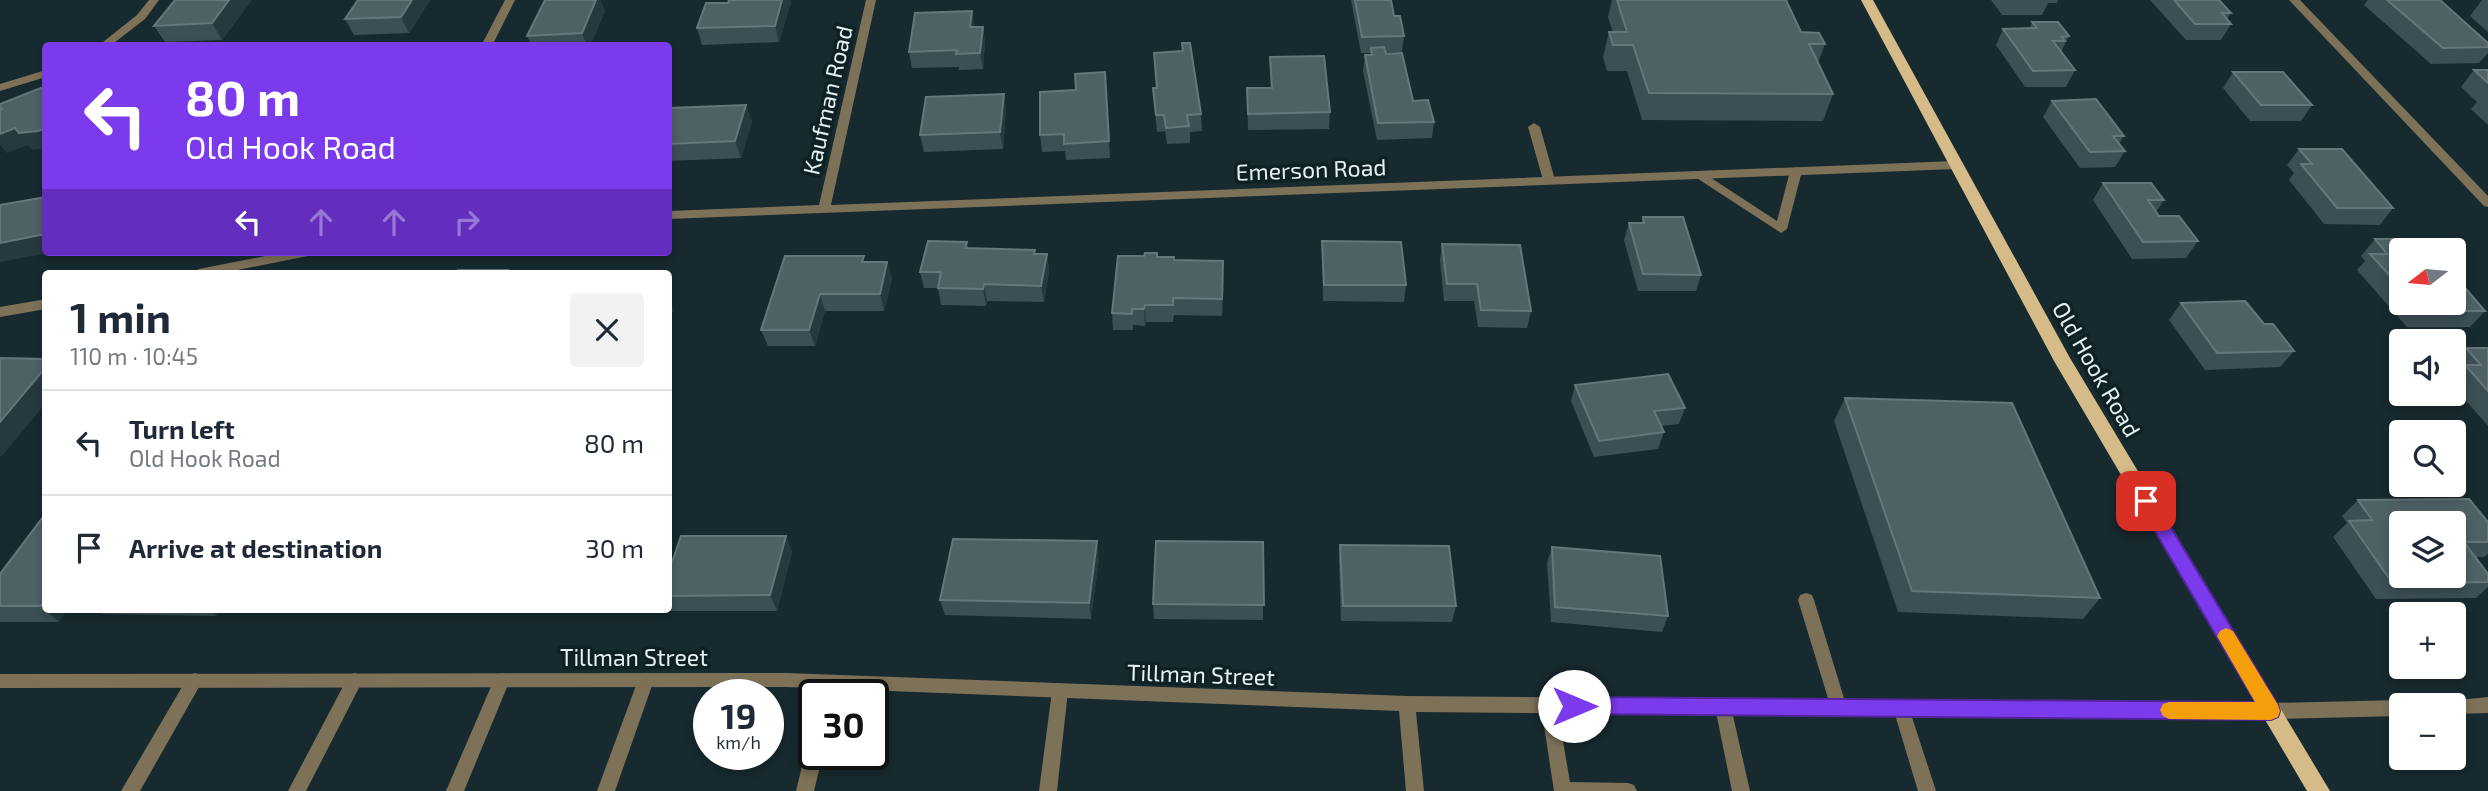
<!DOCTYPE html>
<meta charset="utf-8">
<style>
:root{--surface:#fff;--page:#f2f2f3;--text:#1f2937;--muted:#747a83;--line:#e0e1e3}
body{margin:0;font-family:"Exo 2",sans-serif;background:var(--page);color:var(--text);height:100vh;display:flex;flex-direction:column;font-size:26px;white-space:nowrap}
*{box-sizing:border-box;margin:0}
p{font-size:23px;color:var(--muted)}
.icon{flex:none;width:38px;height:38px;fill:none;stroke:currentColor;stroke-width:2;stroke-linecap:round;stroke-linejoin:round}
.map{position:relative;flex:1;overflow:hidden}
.side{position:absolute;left:42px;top:270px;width:630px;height:343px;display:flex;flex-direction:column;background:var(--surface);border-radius:7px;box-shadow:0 4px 10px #0003}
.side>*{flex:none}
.top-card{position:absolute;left:42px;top:42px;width:630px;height:214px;border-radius:7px;box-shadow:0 4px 10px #0003;background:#7c3aed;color:#fff;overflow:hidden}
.needle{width:46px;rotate:254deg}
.fabs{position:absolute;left:2389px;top:238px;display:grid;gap:14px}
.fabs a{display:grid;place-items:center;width:77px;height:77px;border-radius:7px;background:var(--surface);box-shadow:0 4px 10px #0003;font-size:35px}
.speed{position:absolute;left:693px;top:679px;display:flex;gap:14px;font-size:35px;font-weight:700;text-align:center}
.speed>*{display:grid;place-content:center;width:91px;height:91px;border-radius:50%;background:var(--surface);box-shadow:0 4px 10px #0003;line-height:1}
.speed small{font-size:18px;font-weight:400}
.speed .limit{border:4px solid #111;border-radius:10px;background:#fff;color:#111}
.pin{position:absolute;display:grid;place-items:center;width:60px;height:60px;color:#fff;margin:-30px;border-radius:14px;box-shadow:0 4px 10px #0006}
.me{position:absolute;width:77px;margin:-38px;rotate:90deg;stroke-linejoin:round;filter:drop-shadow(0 0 5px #0008)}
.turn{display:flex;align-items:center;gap:24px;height:147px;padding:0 28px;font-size:32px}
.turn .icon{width:91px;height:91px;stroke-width:2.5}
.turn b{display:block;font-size:49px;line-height:60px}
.lanes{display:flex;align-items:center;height:66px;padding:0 28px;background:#0003;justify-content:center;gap:35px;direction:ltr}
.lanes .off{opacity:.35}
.round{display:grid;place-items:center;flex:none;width:74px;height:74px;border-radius:7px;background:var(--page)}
.overview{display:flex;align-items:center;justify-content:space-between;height:119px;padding:0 28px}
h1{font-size:42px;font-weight:700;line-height:52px}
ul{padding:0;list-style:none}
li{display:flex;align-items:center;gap:21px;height:105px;padding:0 28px;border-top:2px solid var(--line)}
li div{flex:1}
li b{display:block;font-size:26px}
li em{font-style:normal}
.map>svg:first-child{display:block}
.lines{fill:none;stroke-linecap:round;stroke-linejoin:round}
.lane{fill:#7d7158;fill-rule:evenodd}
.street{fill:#7d7158;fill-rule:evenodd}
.primary{fill:#d4bb87;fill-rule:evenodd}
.wall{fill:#3c4f54}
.shaded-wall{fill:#25393e}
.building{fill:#4e6165;stroke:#66777c;stroke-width:2;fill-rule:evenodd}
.route{fill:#7c3aed;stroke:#51269a;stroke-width:2}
.slow{fill:#f59e0b}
.labels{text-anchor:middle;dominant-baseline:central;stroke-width:7;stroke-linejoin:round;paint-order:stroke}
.street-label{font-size:23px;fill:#e5f1f4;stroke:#0e2125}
</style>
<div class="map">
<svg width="2488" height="791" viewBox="0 0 2488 791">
<rect width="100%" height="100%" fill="#172a2f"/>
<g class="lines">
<path class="lane" d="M1534,123L1540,127L1555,180L1553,183H1545L1543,180L1528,127Z
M1796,167L1802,171L1787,229L1781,233L1692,175L1694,172H1702L1777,221L1790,171Z
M1806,593L1812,595L1814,600L1847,708L1845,713L1839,716L1833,713L1831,708L1798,600L1800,595Z
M195,673L201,675L203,680L140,791H121L189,675Z
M355,673L361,675L363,680L306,791H288L349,675Z
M502,673L508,675L510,680L464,791H446L496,675Z
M646,673L652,675L654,680L615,791H597L638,680L640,675Z
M1060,684L1066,686L1068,691L1057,791H1039L1052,691L1054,686Z
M1549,698L1555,701L1557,706L1570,782L1628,783L1634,785L1637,791H1554L1541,706L1543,701Z
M1723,699L1729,702L1731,707L1750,791H1732L1715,707L1717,702Z
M1901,700L1907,703L1909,708L1936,791H1918L1893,708L1895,703Z
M814,746V754H823L814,791H796L805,754L808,748Z"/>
<path class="street" d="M149,0H159L145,19L110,46H98L137,15Z
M505,0H515L492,46H481Z
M866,0H876L831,205L1955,161L1961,165L1955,169L668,219V211L819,205Z
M2289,0H2300L2488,196V207L2484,206Z
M46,70V77L0,91V84Z
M286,252H314L308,256L222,273H193L199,269Z
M46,299V309L0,317V307Z
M786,673L1407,696L2271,703L2401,700L2408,705H2401V716L2271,719L1416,712L1424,791H1406L1399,711L786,687L0,688V674Z
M2488,697V713L2454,714V705H2446L2448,701Z"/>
<path class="primary" d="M1861,0H1873L2070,358L2330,791H2307L2054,361Z"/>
</g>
<path class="wall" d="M175,0H250L251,1L222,40L165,42L154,26Z
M430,0L409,33L354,35L345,19Z
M545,0H600L605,11L590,46H532L527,36Z
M1351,0H1391L1394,16L1404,36L1402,52L1385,53L1413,101L1434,122L1432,138L1377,140L1363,71L1365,55H1370L1371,53H1361Z
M1612,0H1786L1801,32L1825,44L1818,63L1833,94L1823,121L1642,120L1627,71H1607L1603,57L1609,32H1613L1608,17Z
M1991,0H2058L2057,3H2048L2042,15H2002Z
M2150,0H2219L2231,13L2227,19L2231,24L2221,40H2186Z
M2368,0H2440L2488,43V53L2479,63L2431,64L2364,5Z
M2482,0H2488V32L2470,16Z
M791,2L779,42L702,45L697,28Z
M2032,22L2069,36L2061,52L2075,70L2066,87H2025L1996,45L2003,29H2029Z
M975,27H983L985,43L983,69L959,70V67L912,68L909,52Z
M1182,43L1201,114L1202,131L1190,132V143L1167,144L1165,131L1157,132L1153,88H1157L1154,53L1182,51Z
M1270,57L1330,112L1329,129L1248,130L1247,88H1271Z
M2474,70H2488V125L2471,109L2477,102L2461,87Z
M1105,72L1110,158L1066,160L1065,151L1042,152L1040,135L1076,90Z
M2233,72L2312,105L2301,121H2250L2223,88Z
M1004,94L1006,111L1003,149L924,152L920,135Z
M2052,101L2124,136L2119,144L2125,151L2115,167L2080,168L2043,117Z
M746,105L752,122L741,158L668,161V110Z
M2299,149L2393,208L2380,225L2324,224L2289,180L2294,173L2287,165Z
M2103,183L2164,200L2156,212L2159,216L2198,241L2186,258L2132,259L2093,200Z
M1643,217L1701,275L1696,291H1638L1624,240L1629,223H1641Z
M2375,239L2401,250V303H2454L2485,311L2470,327H2407L2357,270L2365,261L2361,256Z
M1322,241L1406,285L1404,302L1323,301L1322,258Z
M967,242L968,248L1047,254L1049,271L1044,302L987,301L986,306L941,305L938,288H924L920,272Z
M1442,244L1531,311L1527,328L1478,327L1474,301H1444L1440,260Z
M1157,257L1174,260L1224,277L1222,316L1174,315L1173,322H1146L1145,326L1133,325V330H1113L1112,313Z
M866,262H887L892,279L884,311H825L815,346H768L761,330Z
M2181,303L2264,324L2294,351L2280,367L2205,370L2169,320Z
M2466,348H2488V426L2454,387V377L2457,373L2454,368V361Z
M1575,385L1685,408L1679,424L1661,426L1664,432L1658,449L1594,457L1571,401Z
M1845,398L2100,598L2083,619L1898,612L1834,421Z
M2358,500L2488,522V554L2484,557H2476L2488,574V587L2476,598L2376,599L2333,537L2347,523L2342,516Z
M46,513L59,622H0V574Z
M786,536L792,552L777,611H670L668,609V574Z
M1263,542V620L1154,619L1153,604Z
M1340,545L1456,606L1452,622L1341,621L1339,561Z
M1552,547L1668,616L1662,632L1551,622L1547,563Z
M1099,557L1091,619L945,615L940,600Z
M98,609H220L216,616L103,614Z"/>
<path class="shaded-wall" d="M229,0H250L251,1L222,40L212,23Z
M412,0H430L409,33L401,17Z
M596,0H600L605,11L590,46H587L582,33Z
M782,0H790L791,2L779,42L775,26Z
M972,11L975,27H970Z
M983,27L985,43L983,69L980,53Z
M1004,94L1006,111L1003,149L1000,132Z
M746,105L752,122L741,158L735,141Z
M15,128H46V148L32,150L28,145L7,153L0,145V134Z
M46,234V252H54L0,262V243Z
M1047,254L1049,271L1044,302L1041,286Z
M1223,261L1224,277L1222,316V299Z
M887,262L892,279L884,311L880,294Z
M984,284L987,301L986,306L983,289Z
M820,294L825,311L815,346L809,330Z
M668,297L674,310L668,323Z
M1145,305L1146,322L1145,326L1144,309Z
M46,367V403L1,457L0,456V422Z
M786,536L792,552L777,611L770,595Z
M1097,541L1099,557L1091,619L1089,603Z
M46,600V609H68L59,622L41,606Z
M209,609H220L216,616Z"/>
<path class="building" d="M175,0H229L212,23L154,26Z
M358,0H412L401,17L345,19Z
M545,0H596L582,33L527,36Z
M729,0H782L775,26L697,28L706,3H728Z
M1355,0H1391L1394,16H1400L1404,36L1362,37Z
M1617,0H1786L1801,32L1819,33L1825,44H1809L1833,94L1649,93L1633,45H1613L1609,32H1627Z
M2174,0H2219L2231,13H2222L2231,24H2195Z
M2387,0H2440L2488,43V47L2443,48Z
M972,11L970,27H983L980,53L956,54L957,50L909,52L915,13Z
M2032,22H2058L2069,36L2062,37L2065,41H2053L2075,70L2033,71L2003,29L2037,28Z
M1182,43H1190L1201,114L1187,115L1189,126L1166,128L1164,115H1156L1153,88H1157L1154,53L1183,51Z
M1384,47L1386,54L1402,53L1413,101L1428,100L1434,122L1378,123L1365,55H1372L1371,48Z
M1324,56L1330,112L1248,114L1247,88H1272L1270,57Z
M2474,70H2488V83Z
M1105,72L1109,141L1064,144V134L1040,135V92L1076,90L1075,74Z
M2233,72H2283L2312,105H2261Z
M46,86V128L38,131L19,133L15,128L0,134V110L2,109L0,107V104Z
M1004,94L1000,132L920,135L926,97Z
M2096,99L2124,136H2113L2125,151L2090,152L2052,101Z
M746,105L735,141L668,144L669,108Z
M2299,149H2342L2393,208H2337L2301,164H2312Z
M2103,183H2151L2164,200H2148L2159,216H2179L2198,241L2143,242Z
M46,197V234L0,243V205Z
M1643,217H1683L1701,275L1643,274L1629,223H1644Z
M2375,239H2418L2428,250H2401V288L2370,254H2387Z
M928,241L967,242L965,248L1035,250L1034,254H1047L1041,286L984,284L983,289L938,288L941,272H920Z
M1322,241L1401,242L1406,285H1324Z
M1442,244L1520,245L1531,311L1481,310L1477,284H1447Z
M1145,253H1157V257H1174V260L1223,261L1222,299L1173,298V305H1145L1144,309H1132V314L1112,313L1118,256H1144Z
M785,256H864L862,262H887L880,294H820L809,330H761Z
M458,270H508L506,273H456Z
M2454,275L2485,311H2422L2415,303H2454Z
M2245,301L2264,324H2273L2294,351L2217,353L2181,303Z
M2466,348H2488V391L2465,365H2481Z
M0,358L46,359V367L0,422Z
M1668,374L1685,408L1654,411L1664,432L1599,441L1575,385Z
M1845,398L2012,403L2100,598L1912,591Z
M2469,499L2488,522V542H2464L2488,574V582L2393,584L2349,521L2372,520L2358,500ZM2401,523H2454V576H2401Z
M46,513V600L41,606H0V574Z
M681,536H786L770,595L668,596V574Z
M953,539L1097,541L1089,603L940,600Z
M1156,541L1263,542L1264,605L1153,604Z
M1340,545L1449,546L1456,606H1343Z
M1552,547L1660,556L1668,616L1555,607Z"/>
<path class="route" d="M2146,494L2152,496L2278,705L2280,711L2278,717L2271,720L1574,714L1567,712L1564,706L1567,700L1574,697L2255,702L2140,506L2138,501L2140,496Z"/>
<path class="slow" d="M2226,628L2233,631L2278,705L2280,711L2278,717L2271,720L2169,719L2163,716L2160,710L2163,704L2169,702H2255L2217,636L2220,631Z"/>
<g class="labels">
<g class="street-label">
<text transform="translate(827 100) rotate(-77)">Kaufman Road</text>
<text transform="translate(1311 169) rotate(-2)">Emerson Road</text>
<text transform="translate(2097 369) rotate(60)">Old Hook Road</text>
<text x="634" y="657">Tillman Street</text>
<text transform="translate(1201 674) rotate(2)">Tillman Street</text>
</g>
</g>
</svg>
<div class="fabs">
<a><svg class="needle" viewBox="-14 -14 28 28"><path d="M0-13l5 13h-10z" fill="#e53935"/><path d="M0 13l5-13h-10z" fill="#747a83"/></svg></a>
<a><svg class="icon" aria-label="sound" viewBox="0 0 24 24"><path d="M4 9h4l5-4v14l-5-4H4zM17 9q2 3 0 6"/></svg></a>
<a><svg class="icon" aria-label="search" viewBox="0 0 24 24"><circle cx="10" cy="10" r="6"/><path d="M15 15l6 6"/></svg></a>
<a><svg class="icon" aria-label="layers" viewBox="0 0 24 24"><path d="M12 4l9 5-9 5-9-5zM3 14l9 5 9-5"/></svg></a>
<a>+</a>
<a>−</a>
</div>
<div class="speed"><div>19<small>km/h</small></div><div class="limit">30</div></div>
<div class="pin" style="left:2146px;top:501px;background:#d93025"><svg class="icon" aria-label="arrive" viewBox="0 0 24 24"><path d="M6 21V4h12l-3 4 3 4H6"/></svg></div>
<svg class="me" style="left:1574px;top:706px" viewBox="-20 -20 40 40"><circle r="19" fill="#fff"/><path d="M0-13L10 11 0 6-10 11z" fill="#7c3aed"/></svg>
<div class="top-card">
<div class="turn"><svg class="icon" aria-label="left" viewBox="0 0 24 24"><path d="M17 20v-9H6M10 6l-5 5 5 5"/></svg><div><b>80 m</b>Old Hook Road</div></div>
<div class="lanes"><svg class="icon" aria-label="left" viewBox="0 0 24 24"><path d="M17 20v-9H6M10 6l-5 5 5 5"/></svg><svg class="icon off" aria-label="ahead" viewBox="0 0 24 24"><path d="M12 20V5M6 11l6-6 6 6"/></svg><svg class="icon off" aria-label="ahead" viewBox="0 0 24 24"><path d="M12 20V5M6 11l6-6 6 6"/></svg><svg class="icon off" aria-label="right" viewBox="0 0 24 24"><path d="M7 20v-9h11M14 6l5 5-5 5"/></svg></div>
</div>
<section class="side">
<div class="overview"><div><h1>1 min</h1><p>110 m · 10:45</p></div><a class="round"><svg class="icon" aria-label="close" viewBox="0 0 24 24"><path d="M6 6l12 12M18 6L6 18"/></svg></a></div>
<ul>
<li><svg class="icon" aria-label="left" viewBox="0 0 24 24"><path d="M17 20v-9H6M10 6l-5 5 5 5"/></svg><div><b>Turn left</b><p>Old Hook Road</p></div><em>80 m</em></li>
<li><svg class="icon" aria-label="arrive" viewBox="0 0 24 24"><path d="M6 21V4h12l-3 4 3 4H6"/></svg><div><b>Arrive at destination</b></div><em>30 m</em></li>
</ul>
</section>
</div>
